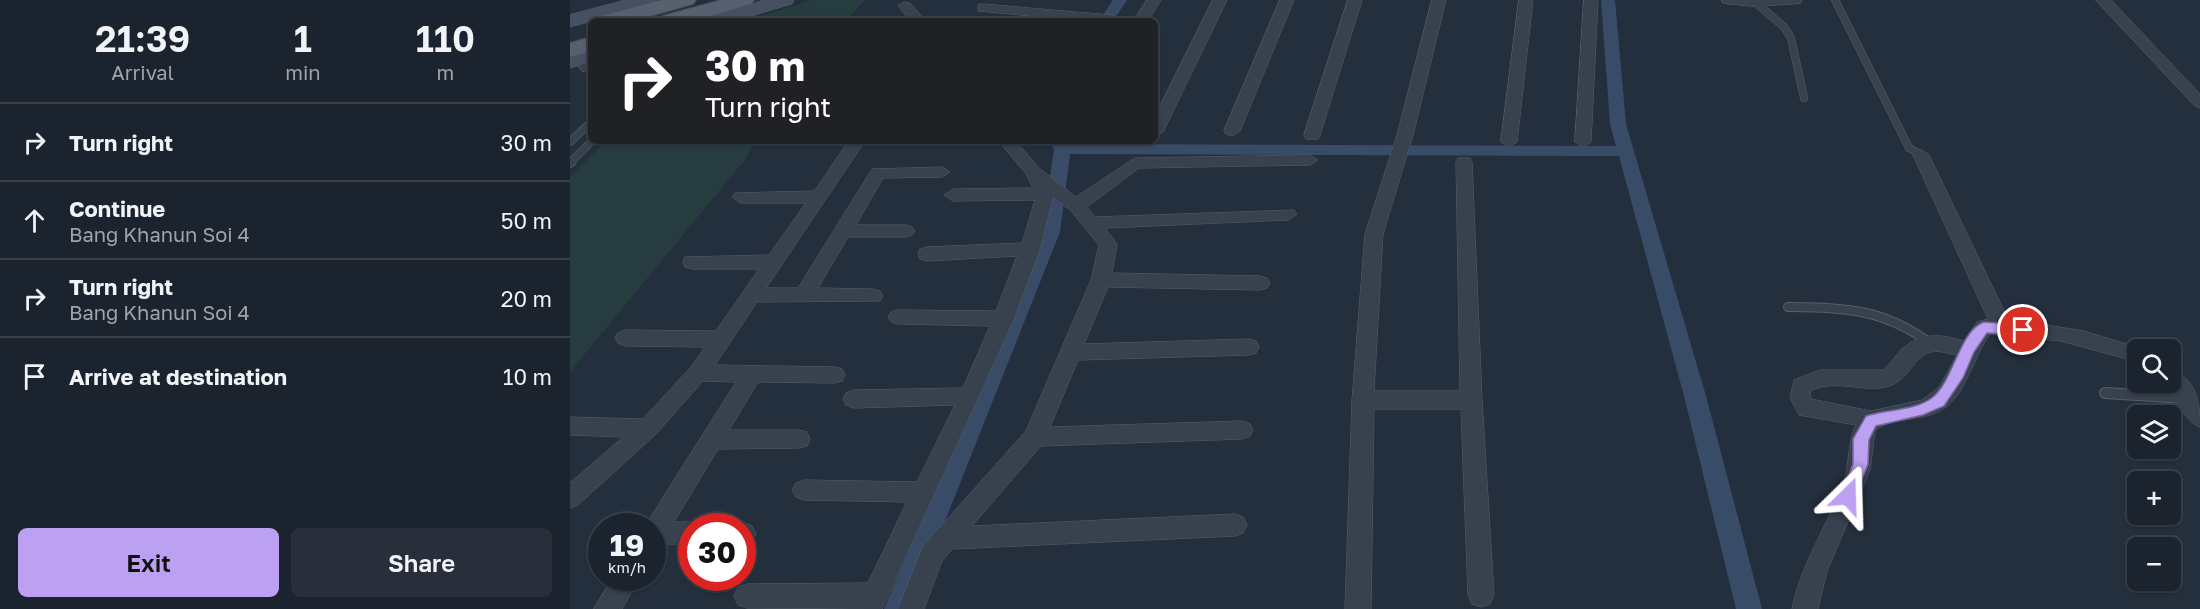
<!DOCTYPE html>
<meta charset="utf-8">
<style>
:root{--surface:#1b232e;--page:#282f3a;--text:#f1f3f6;--muted:#a0a4aa;--line:#39404a;--accent:#bca0f2}
body{margin:0;font-family:"Golos Text",sans-serif;background:var(--page);color:var(--text);height:100vh;display:flex;flex-direction:column;font-size:22px;white-space:nowrap}
*{box-sizing:border-box;margin:0}
p{font-size:20px;color:var(--muted)}
.icon{flex:none;width:33px;height:33px;fill:none;stroke:currentColor;stroke-width:2;stroke-linecap:round;stroke-linejoin:round}
.map{position:relative;flex:1;overflow:hidden}
.panel{display:flex;flex-direction:column;background:var(--surface);width:570px}
.panel>*{flex:none}
.guide{position:absolute;left:18px;top:18px;width:570px;height:126px;border-radius:9px;box-shadow:0 2px 4px #0004,0 0 0 2px var(--line);background:#202124;color:#fff;overflow:hidden}
.controls{position:absolute;left:1557px;top:339px;display:grid;gap:12px}
.controls a{display:grid;place-items:center;width:54px;height:54px;border-radius:9px;background:var(--surface);box-shadow:0 2px 4px #0004,0 0 0 2px var(--line);font-size:30px}
.speed{position:absolute;left:18px;top:513px;display:flex;gap:12px;font-size:30px;font-weight:700;text-align:center}
.speed>*{display:grid;place-content:center;width:78px;height:78px;border-radius:50%;background:var(--surface);box-shadow:0 2px 4px #0004,0 0 0 2px var(--line);line-height:1}
.speed small{font-size:15px;font-weight:400}
.speed .limit{border:9px solid #d22;background:#fff;color:#111}
.pin{position:absolute;display:grid;place-items:center;width:51px;height:51px;color:#fff;margin:-26px;border:3px solid #fff;border-radius:50%;box-shadow:0 2px 6px #0007}
.me{position:absolute;width:66px;margin:-33px;rotate:22deg;stroke-linejoin:round;filter:drop-shadow(0 0 4px #0008)}
.turn{display:flex;align-items:center;gap:21px;height:126px;padding:0 18px;font-size:27px}
.turn .icon{width:78px;height:78px;stroke-width:2.5}
.turn b{display:block;font-size:42px;line-height:51px}
.eta{display:flex;justify-content:space-evenly;align-items:center;height:102px;text-align:center}
.eta b{font-size:36px;font-weight:600;line-height:42px}
.button{display:flex;gap:12px;margin-top:auto;padding:12px 18px}
.button a{flex:1;height:69px;border-radius:9px;background:var(--accent);color:#111;font-size:24px;font-weight:600;line-height:69px;text-align:center}
.button a+a{background:var(--page);color:var(--text)}
ul{padding:0;list-style:none}
li{display:flex;align-items:center;gap:18px;height:78px;padding:0 18px;border-top:2px solid var(--line)}
li div{flex:1}
li b{display:block;font-size:22px}
li em{font-style:normal}
main{display:flex;flex:1;min-height:0}
.map>svg:first-child{display:block}
.green{fill:#263c3f}
.lines{fill:none;stroke-linecap:round;stroke-linejoin:round}
.canal{fill:#394c67;fill-rule:evenodd}
.service-far2-casing{stroke:#565f6c;stroke-width:8}
.service-far1-casing{stroke:#565f6c;stroke-width:10}
.service-casing{stroke:#565f6c;stroke-width:12}
.minor-casing{stroke:#565f6c;stroke-width:1}
.secondary-casing{stroke:#565f6c;stroke-width:1}
.primary-casing{stroke:#414a57;stroke-width:2}
.service-far2{stroke:#38414e;stroke-width:7}
.service-far1{stroke:#38414e;stroke-width:8}
.service{stroke:#38414e;stroke-width:10}
.minor{fill:#38414e;fill-rule:evenodd}
.secondary{fill:#465061;fill-rule:evenodd}
.primary{fill:#56606e;fill-rule:evenodd}
.route{fill:#bca0f2;stroke:#7a689d;stroke-width:1.5}
</style>
<main>
<section class="panel">
<div class="eta">
<div><b>21:39</b><p>Arrival</p></div>
<div><b>1</b><p>min</p></div>
<div><b>110</b><p>m</p></div>
</div>
<ul>
<li><svg class="icon" aria-label="right" viewBox="0 0 24 24"><path d="M7 20v-9h11M14 6l5 5-5 5"/></svg><div><b>Turn right</b></div><em>30 m</em></li>
<li><svg class="icon" aria-label="ahead" viewBox="0 0 24 24"><path d="M12 20V5M6 11l6-6 6 6"/></svg><div><b>Continue</b><p>Bang Khanun Soi 4</p></div><em>50 m</em></li>
<li><svg class="icon" aria-label="right" viewBox="0 0 24 24"><path d="M7 20v-9h11M14 6l5 5-5 5"/></svg><div><b>Turn right</b><p>Bang Khanun Soi 4</p></div><em>20 m</em></li>
<li><svg class="icon" aria-label="arrive" viewBox="0 0 24 24"><path d="M6 21V4h12l-3 4 3 4H6"/></svg><div><b>Arrive at destination</b></div><em>10 m</em></li>
</ul>
<div class="button"><a>Exit</a><a>Share</a></div>
</section>
<div class="map">
<svg width="1630" height="609" viewBox="0 0 1630 609">
<rect width="100%" height="100%" fill="#242f3e"/>
<path class="green" d="M242,0H295L276,21H175Z
M36,141H186L174,161L0,372V177Z"/>
<g class="lines">
<path class="canal" d="M543,0H557L543,21H529Z
M1031,0H1045L1056,124L1136,396L1192,609H1166L1114,396L1049,156L500,154L490,232L340,609H314L472,232L484,149L479,141H495L497,144L1046,146L1040,124Z"/>
<g class="service-far2-casing">
<path id="service-far2" d="M1155,0L1186,3L1228,0
M1265,0L1339,148L1351,155
M1186,3L1214,27L1221,38L1234,98
M8,60L14,68L21,69
M0,142L21,122
M0,163L22,141"/>
</g>
<g class="service-far1-casing">
<path id="service-far1" d="M0,163L2,161
M1218,307C1275,308 1312,308 1360,343"/>
</g>
<g class="service-casing">
<path id="service" d="M1535,393L1615,398"/>
</g>
<g class="minor-casing">
<path id="minor" d="M577,0H591L578,21H564Z
M643,0H657L593,132L585,137V116Z
M710,0H724L670,131L662,136L656,134L654,131Z
M778,0H792L750,135L748,139H736L734,135Z
M862,0H876L843,135L813,234L804,391H890L886,162L888,158H900L902,162L912,400L924,595L920,604L911,607L902,604L898,595L891,409H804L801,609H775L782,400L795,234L827,135Z
M949,0H963L947,142L939,147L931,142Z
M1014,0H1028L1021,142L1013,147L1005,142Z
M1526,0H1541L1630,94V108L1625,106Z
M335,2L340,3L356,21H341L328,6Z
M413,4L541,15L548,19L516,21L408,11V5Z
M279,141H295L196,288H228L302,169L372,167L380,172L372,177L313,178L286,225H336L342,227L345,231L342,235L336,237H278L248,288L303,289L310,291L313,296L310,301L187,302L145,365L265,367L272,369L275,375L272,381L265,383L188,382L159,430H229L237,432L240,439L237,446L229,448L148,449L104,522H122L130,525L122,526V544H91L82,548V526H75L166,382L133,381L86,434L8,505L0,508V483L53,437L0,435V417L73,419L121,367L135,347L55,346L48,343L45,338L48,333L55,330L146,331L189,269H122L115,267L113,262L115,257L199,255L236,203H171L162,197L165,193L244,191Z
M429,141H446L469,168L506,197L565,158L740,155L748,160L740,165L569,168L517,207L525,217L724,210L727,214L718,220L535,228L547,244L542,273L690,276L697,278L700,283L697,288L690,290L538,287L514,344L679,339L686,341L689,347L686,353L679,355L508,360L480,427L672,421L680,424L683,430L680,436L672,439L471,446L402,526L665,514L673,517L677,525L673,533L665,536L382,549L372,561L354,609H328L353,546L456,431L521,280L529,245L500,210L483,197L470,249L444,319L312,609L177,608L168,605L164,596L168,587L177,584L298,583L337,502L234,500L226,497L222,490L226,483L234,480L347,482L385,405L284,408L276,405L273,399L276,393L284,390L393,388L420,326L328,324L321,322L318,317L321,312L328,310L426,311L447,256L357,261L350,259L348,254L350,249L357,247L452,243L465,200L383,201L374,195L383,189L463,188L456,174Z
M1351,150L1359,155L1438,319L1514,331L1576,350H1568V362L1491,341L1420,334C1403,357 1396,397 1370,411C1350,422 1322,416 1305,431L1300,470L1257,571L1248,609H1222C1231,563 1257,527 1273,484C1280,465 1277,443 1286,425L1229,415L1220,398L1224,380L1250,370H1313C1321,364 1325,356 1332,349C1350,332 1372,334 1394,341L1407,322L1418,319L1343,155ZM1367,351L1387,355L1369,387L1352,400L1301,411L1241,399L1240,391C1266,377 1299,396 1324,384C1342,375 1345,352 1367,351Z
M1600,369C1627,378 1630,403 1630,427C1614,422 1605,395 1592,382H1600Z
M174,523L182,526L186,534L182,542L172,545V526H163Z
M43,578H69L52,609H24Z"/>
</g>
<g class="secondary-casing">
<path id="secondary" d="M56,0H87L85,4L0,27V15Z
M195,0H224L222,4L164,21H133L136,17Z
M21,50V62L0,68V56Z"/>
</g>
<g class="primary-casing">
<path id="primary" d="M92,0H126L123,4L63,21H28L31,16Z
M151,0H184L181,4L123,21H89L92,16Z
M21,37V51L0,57V43Z"/>
</g>
<use href="#service-far2" class="service-far2"/>
<use href="#service-far1" class="service-far1"/>
<use href="#service" class="service"/>
<use href="#minor" class="minor"/>
<use href="#secondary" class="secondary"/>
<use href="#primary" class="primary"/>
</g>
<path class="route" d="M1414,322L1453,325L1460,330L1453,335L1417,333L1404,352L1393,378L1374,406L1353,415L1306,426L1299,440L1298,464L1286,496L1284,501L1278,503L1272,501L1270,496L1283,464V439L1296,416C1316,409 1346,411 1363,397C1383,381 1390,330 1414,322Z"/>
</svg>
<div class="controls">
<a><svg class="icon" aria-label="search" viewBox="0 0 24 24"><circle cx="10" cy="10" r="6"/><path d="M15 15l6 6"/></svg></a>
<a><svg class="icon" aria-label="layers" viewBox="0 0 24 24"><path d="M12 4l9 5-9 5-9-5zM3 14l9 5 9-5"/></svg></a>
<a>+</a>
<a>−</a>
</div>
<div class="speed"><div>19<small>km/h</small></div><div class="limit">30</div></div>
<div class="pin" style="left:1453px;top:330px;background:#d93025"><svg class="icon" aria-label="arrive" viewBox="0 0 24 24"><path d="M6 21V4h12l-3 4 3 4H6"/></svg></div>
<svg class="me" style="left:1278px;top:496px" viewBox="-20 -20 40 40"><path d="M0-17L14 15 0 8-14 15z" fill="#bca0f2" stroke="#fff" stroke-width="4"/></svg>
<div class="guide">
<div class="turn"><svg class="icon" aria-label="right" viewBox="0 0 24 24"><path d="M7 20v-9h11M14 6l5 5-5 5"/></svg><div><b>30 m</b>Turn right</div></div>
</div>
</div>
</main>
